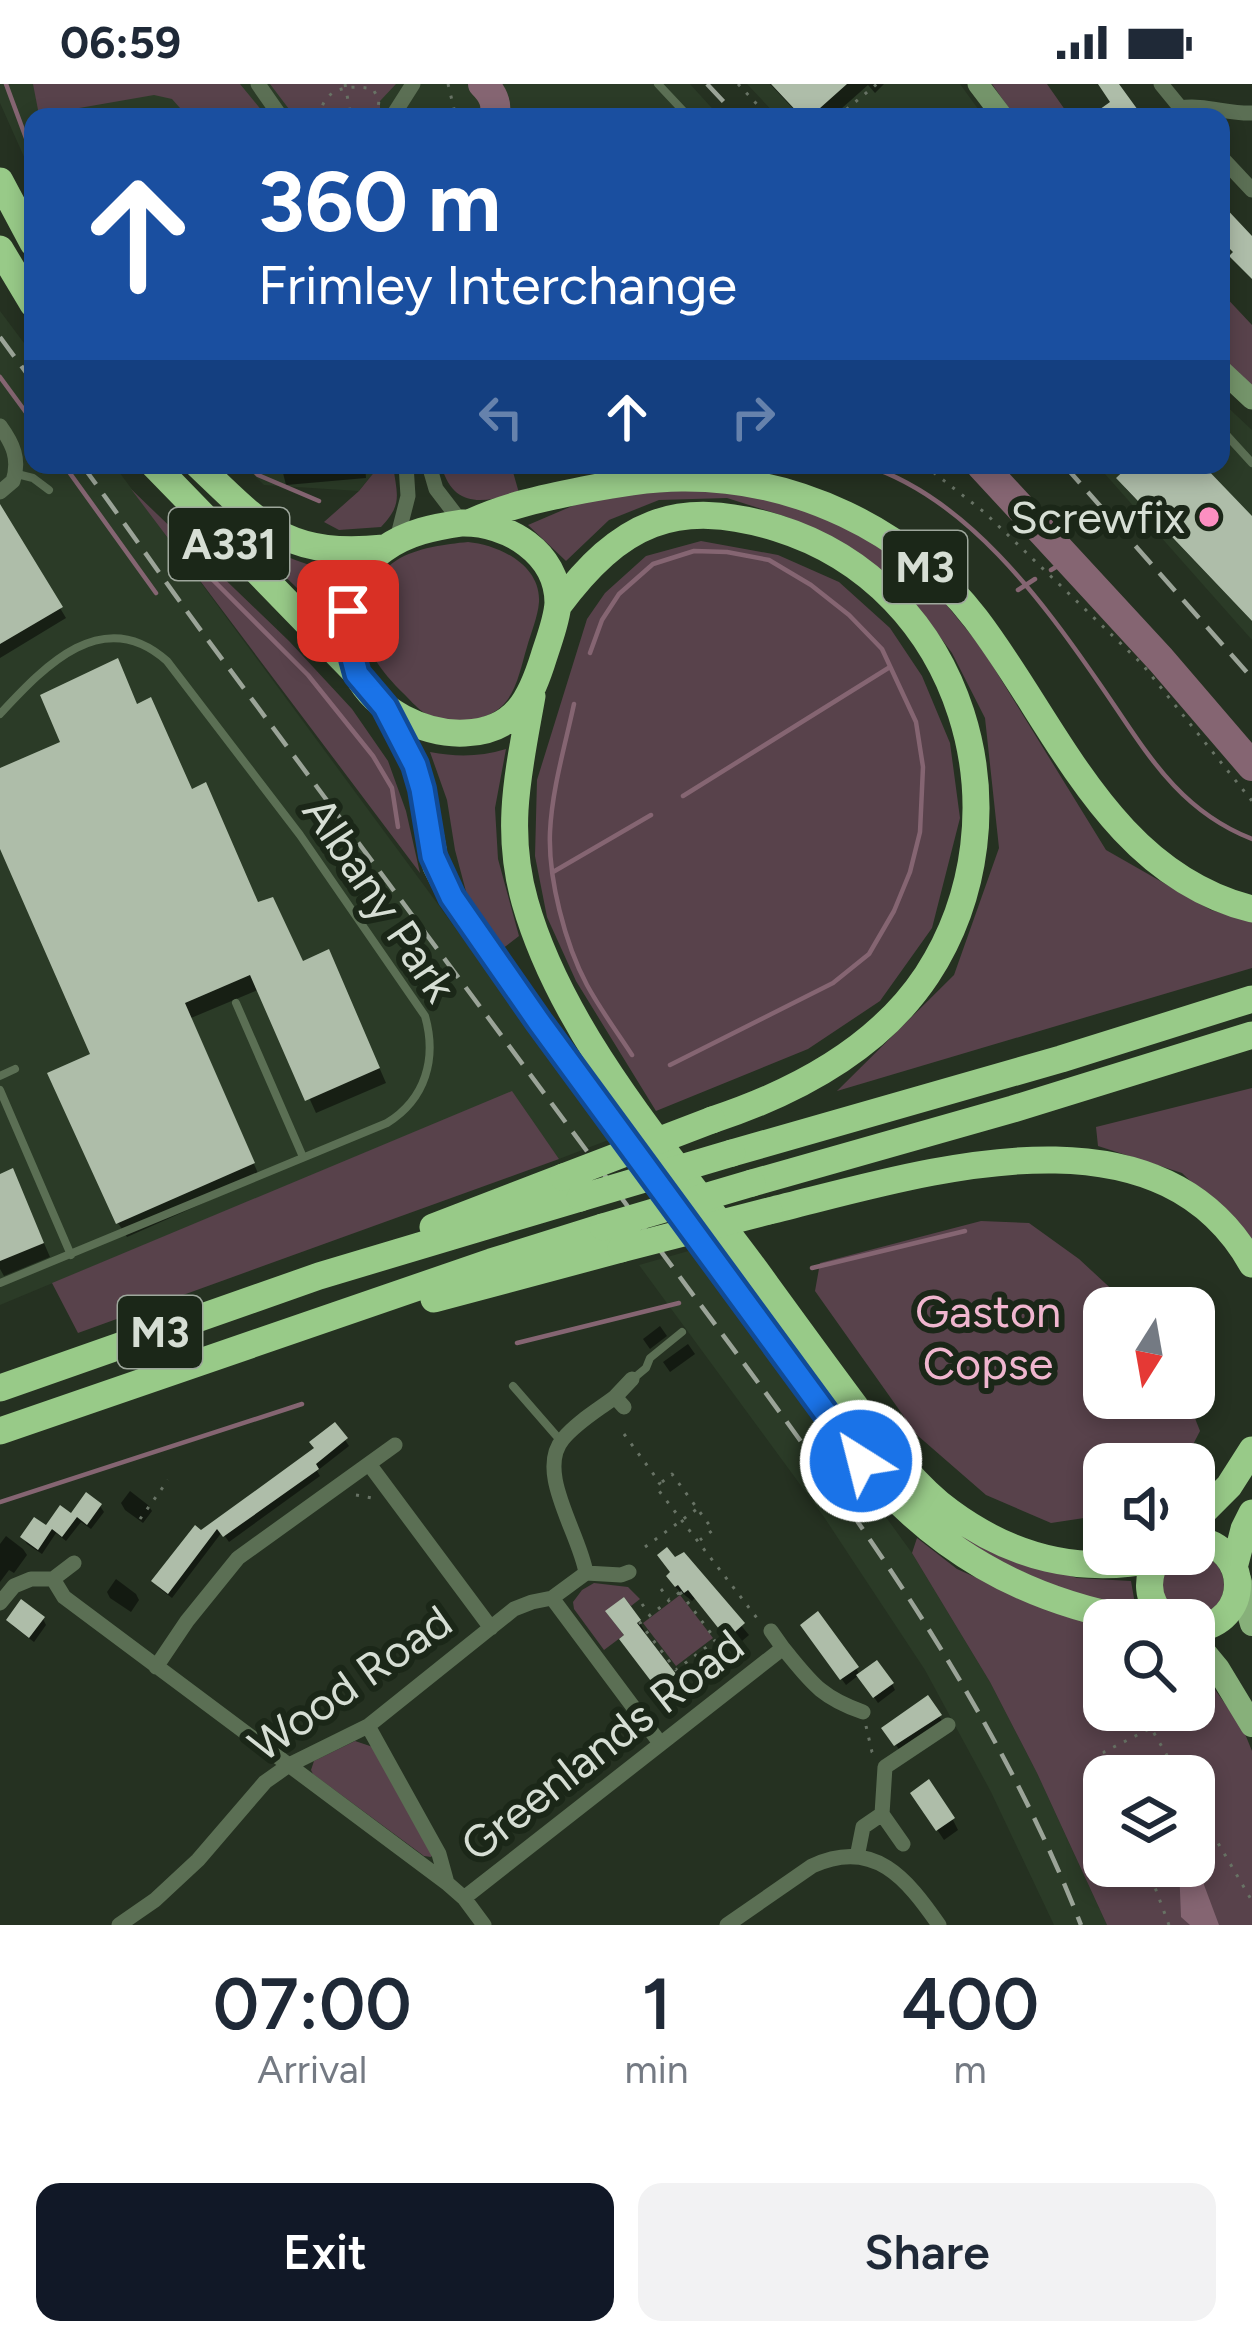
<!DOCTYPE html>
<style>
:root{--surface:#fff;--page:#f2f2f3;--text:#1f2937;--muted:#747a83;--accent:#111827}
body{margin:0;font-family:Figtree,sans-serif;background:var(--page);color:var(--text);height:100vh;display:flex;flex-direction:column;font-size:45px;white-space:nowrap}
*{box-sizing:border-box;margin:0}
p{font-size:39px;color:var(--muted)}
.icon{flex:none;width:66px;height:66px;fill:none;stroke:currentColor;stroke-width:2;stroke-linecap:round;stroke-linejoin:round}
.map{position:relative;height:1841px;overflow:hidden}
.drawer{display:flex;flex-direction:column;background:var(--surface);flex:1}
.drawer>*{flex:none}
.top-card{position:absolute;left:24px;top:24px;width:1206px;height:366px;border-radius:24px;box-shadow:0 6px 18px #0003;background:#1a4fa0;color:#fff;overflow:hidden}
.needle{width:78px;rotate:191deg}
.buttons{position:absolute;left:1083px;top:1203px;display:grid;gap:24px}
.buttons a{display:grid;place-items:center;width:132px;height:132px;border-radius:24px;background:var(--surface);box-shadow:0 6px 18px #0003;font-size:60px}
.pin{position:absolute;display:grid;place-items:center;width:102px;height:102px;color:#fff;margin:-51px;border-radius:24px;box-shadow:0 6px 18px #0006}
.me{position:absolute;width:132px;margin:-66px;rotate:324deg;stroke-linejoin:round;filter:drop-shadow(0 0 9px #0008)}
.turn{display:flex;align-items:center;gap:42px;height:252px;padding:0 36px;font-size:54px}
.turn .icon{width:156px;height:156px;stroke-width:2.5}
.turn b{display:block;font-size:84px;line-height:102px}
.lanes{display:flex;align-items:center;height:114px;padding:0 36px;background:#0003;justify-content:center;gap:60px;direction:ltr}
.lanes .off{opacity:.35}
.eta{display:flex;justify-content:space-evenly;align-items:center;height:204px;text-align:center}
.eta b{font-size:72px;font-weight:600;line-height:84px}
.button{display:flex;gap:24px;margin-top:auto;padding:24px 36px}
.button a{flex:1;height:138px;border-radius:24px;background:var(--accent);color:#fff;font-size:48px;font-weight:600;line-height:138px;text-align:center}
.button a+a{background:var(--page);color:var(--text)}
.status{display:flex;justify-content:space-between;align-items:center;height:84px;padding:0 60px;background:var(--surface);direction:ltr}
.status svg{height:33px;fill:currentColor}
.map>svg:first-child{display:block}
.built{fill:#2b3b27}
.green{fill:#58424b;fill-rule:evenodd}
.water{fill:#856572}
.shadow{fill:#0007}
.lines{fill:none;stroke-linecap:round;stroke-linejoin:round}
.stream{stroke:#856572;stroke-width:4.5}
.river{stroke:#856572;stroke-width:30}
.building{fill:#aebda9}
.path{stroke:#687365;stroke-width:3;stroke-dasharray:3 9;stroke-linecap:butt}
.lane{stroke:#5b6f54;stroke-width:8}
.street{stroke:#5b6f54;stroke-width:15}
.secondary{stroke:#74946a;stroke-width:21}
.primary{stroke:#87b07a;stroke-width:24}
.highway{stroke:#98ca88;stroke-width:27}
.rail{stroke:#9ba498;stroke-width:4.5;stroke-dasharray:24 12;stroke-linecap:butt}
.highway-bridge{stroke:#98ca88;stroke-width:27}
.route-casing{stroke:#114b97;stroke-width:30}
.route{stroke:#1a73e8;stroke-width:21}
.poi-dot{fill:#fc8fc1;stroke:#1b2718;stroke-width:4.5}
.labels{text-anchor:middle;dominant-baseline:central;stroke-width:12;stroke-linejoin:round;paint-order:stroke}
.shield{fill:#1b2718;stroke:#9ea79c;stroke-width:3}
.shield-label{font-size:42px;font-weight:bold;fill:#d6ded4}
.poi-label{font-size:45px;fill:#d6ded4;stroke:#1b2718;text-anchor:end}
.street-label{font-size:45px;fill:#d6ded4;stroke:#1b2718}
.park-label{font-size:45px;fill:#f0b6cf;stroke:#1b2718}
</style>
<div class="status"><b>06:59</b><svg viewBox="0 0 49 12"><path d="M0 12V9h3v3zM5 12V6h3v6zM10 12V3h3v9zM15 12V0h3v12zM26 1h20v11H26zM47 4h2v5h-2z"/></svg></div>
<div class="map">
<svg width="1252" height="1841" viewBox="0 0 1252 1841">
<rect width="100%" height="100%" fill="#253121"/>
<path class="built" d="M0,0H690L720,33H33V93L0,19Z
M747,0H960L984,33H778Z
M0,227L33,271V381H114L611,1055L559,1075L511,1008L0,1221Z
M1221,317L1252,346V556L1097,381H1221Z
M244,381H380L359,407L264,401Z
M692,1166L912,1469L990,1598L1037,1689L1107,1841H1054L991,1708L925,1586L824,1433L639,1181Z"/>
<path class="green" d="M33,0H240L267,33H188L172,15L154,11L39,31Z
M270,0H396L380,17V33H295Z
M992,0H1047L1070,33H1015Z
M1221,208L1252,241V303L1221,272Z
M380,381H393C397,411 403,420 381,443L339,446L324,438L359,407Z
M441,381H511L519,409C483,418 454,426 441,381Z
M705,404L780,415L838,438L899,474L926,496L981,563L1106,766L1211,826L1252,838V884L837,1007L954,891L999,764L985,634L952,569L908,510L844,461L787,433L727,414L659,416L609,436L566,477L528,441L584,417L643,405Z
M131,405L289,557L352,625L388,677L406,727L420,789Z
M241,450C274,468 304,482 341,489L326,532Z
M701,457L778,471L839,498L890,544L922,592L950,659L960,734L932,844L880,917L808,965L656,1027L576,897L547,833L535,772L537,696L587,535L605,509L646,472Z
M468,458C499,461 541,481 539,518C538,532 531,549 527,563C521,582 517,608 502,622C483,640 445,640 423,628C416,623 409,615 403,609C375,581 354,552 369,512C374,498 384,484 397,476C416,464 446,460 468,458Z
M506,665L495,724L498,775L519,852L502,865L468,815L455,766L447,716L430,668C457,673 479,673 506,665Z
M1252,1004V1156L1182,1089L1098,1062L1096,1043Z
M512,1007L559,1075L78,1249L52,1199Z
M981,1137L1029,1139L1079,1175L1132,1224H1104V1314H1187L1200,1347L1183,1380H1104V1431L1051,1439L986,1411L917,1351L815,1207L820,1179Z
M945,1435L1012,1472L1077,1494L1131,1497L1136,1526L1027,1495L963,1460Z
M917,1454L957,1485L1006,1507L1104,1539V1626H1194V1576L1243,1645L1252,1667V1841H1107L1037,1689L990,1598L912,1469ZM1104,1692H1194V1782H1104Z
M1162 1501a31 31 0 1 1 62 0a31 31 0 1 1-62 0Z
M594,1499L628,1503L640,1515L631,1522L624,1513L606,1528L624,1551L604,1566L574,1525L573,1518L582,1506Z
M680,1511L713,1554L676,1582L643,1539Z
M355,1657L376,1664L433,1769L431,1773L424,1772L313,1690L311,1686L314,1677Z"/>
<path class="water" d="M1194,1774L1219,1841H1190L1181,1833L1179,1782H1194Z"/>
<path class="shadow" d="M770,0H884L875,9L868,1L832,33H801Z
M281,381H365L366,394L286,401Z
M1118,381H1199L1252,437V537L1126,405L1120,395L1126,389Z
M6,434L66,534L0,574V438Z
M117,578L138,623L192,708L259,821L303,880L336,884L386,999L316,1029L260,905L191,934L260,1094L127,1153L118,1139L94,971L0,758V687L64,659Z
M0,1093L19,1102L50,1173L4,1192L0,1185Z
M660,1242L667,1252L650,1265L643,1255Z
M688,1260L695,1270L670,1288L663,1278Z
M345,1356L349,1362L317,1387L320,1392L229,1458L222,1448L172,1514L159,1504L155,1497L201,1449Z
M130,1407L148,1421L152,1427L143,1439L125,1426L121,1419Z
M100,1422L104,1428L91,1445L81,1438L66,1457L56,1449L42,1470L27,1460L23,1453Z
M6,1452L23,1465L27,1471L14,1489L9,1486L0,1498V1460Z
M683,1472L749,1551L735,1563L695,1514L692,1517L675,1503V1477Z
M116,1495L136,1510L139,1516L131,1528L110,1514L107,1508Z
M43,1535L46,1541L34,1558L13,1542L9,1536Z
M639,1537L645,1548L642,1550L680,1602L665,1613L629,1566L626,1553L615,1538Z
M807,1548L856,1584L860,1592L892,1600L895,1606L878,1619L859,1591L846,1601Z
M927,1616L943,1638L900,1667L885,1644Z
M920,1720L953,1736L958,1746L944,1756Z"/>
<g class="lines">
<path class="stream" d="M6,0L33,73
M0,293L33,338
M64,381L156,509
M249,381L258,391L319,417
M865,381C966,413 1041,515 1099,599C1143,662 1175,725 1252,755
M518,385L523,381
M199,482L308,591L373,672L392,704L398,743
M1051,486L1069,475
M1018,506L1035,495
M590,569L602,536L619,510L653,480L694,467L727,468L769,476L811,501L849,531L882,565L916,638L923,683L920,748L910,788L894,827L869,870L833,899L670,981
M574,620C565,662 552,705 550,748C548,794 565,860 587,901C600,925 617,948 632,971
M683,712L890,583
M553,788L651,731
M812,1184L965,1147
M517,1259L679,1219
M0,1418L302,1320"/>
<path class="river" d="M483,0C493,10 498,20 494,33
M981,381L1161,576L1252,682"/>
</g>
<path class="building" d="M771,0H847L810,33H802Z
M1098,0H1119L1143,33H1089L1110,18Z
M1221,119L1252,152V195L1229,172L1233,168L1221,156Z
M1130,381H1203L1252,432V537L1116,394Z
M0,420L63,523L0,560Z
M118,574L137,620L151,613L192,705L206,698L258,818L273,813L303,877L329,865L380,984L305,1017L250,891L185,919L255,1079L116,1140L47,989L90,970L0,765V684L60,658L40,611Z
M13,1084L44,1159L0,1177V1090Z
M335,1338L348,1354L316,1380L319,1385L223,1453L217,1445L168,1510L151,1497L195,1441L201,1446L248,1412L314,1364L309,1358Z
M86,1408L102,1420L87,1441L77,1433L62,1453L52,1445L38,1466L20,1453L34,1433L46,1441L60,1421L71,1429Z
M667,1463L675,1473L684,1468L745,1539L727,1555L688,1506L684,1509L678,1501L675,1503L666,1492L670,1488L657,1471Z
M624,1513L641,1536L637,1539L676,1590L657,1605L619,1555L624,1551L605,1527Z
M21,1515L45,1533L29,1554L6,1536Z
M818,1527L859,1583L840,1596L800,1541Z
M877,1576L894,1599L873,1614L856,1591Z
M928,1611L942,1631L894,1662L881,1644Z
M929,1695L955,1734L936,1747L910,1709Z"/>
<g class="lines">
<path class="path" d="M345,0L351,33
M448,0L456,33
M738,0L769,33
M320,33C322,4 348,0 373,5L379,16L378,25
M837,33L877,0
M924,381L984,428L1142,580L1252,717
M624,1350L660,1399L656,1403L760,1538
M662,1398L672,1390L713,1446L700,1456
M356,1411L377,1415
M140,1435L168,1396
M645,1463L697,1425
M661,1505L669,1515
M680,1508L716,1556L676,1586L640,1539Z
M642,1520L649,1530
M866,1642L872,1668L876,1672
M1113,1692L1104,1668L1151,1644L1179,1692
M1194,1718L1252,1817
M1147,1782L1169,1841"/>
<path class="lane" d="M658,0L689,33
M1221,345L1252,379
M17,390L33,394L49,406
M0,630C43,584 102,519 167,577L300,751L425,932C437,974 426,1015 387,1039L0,1199
M236,919L303,1073
M0,992L15,985
M0,1006L71,1171
M634,1294L646,1284L650,1274L682,1248
M513,1302L560,1356"/>
<path class="street" d="M258,0L281,33
M1161,0L1188,33
M1180,24C1203,20 1228,30 1252,29
M392,33L413,0
M1221,73L1252,106
M0,342C13,360 20,375 13,397L0,408
M429,381L436,405L462,439
M397,455L408,412L406,381
M615,1313L632,1295
M369,1380L491,1544
M586,1489L621,1491L629,1488
M53,1495L64,1513L448,1800L464,1814L484,1841
M552,1514L660,1659
M0,1519L14,1502L31,1495H53L74,1479
M771,1547L783,1564
M156,1583L187,1537L238,1474L395,1361
M368,1642L439,1770L447,1799
M882,1730L903,1760
M857,1773L863,1743L882,1730L885,1683L948,1641
M464,1814L783,1564C811,1598 820,1613 863,1628
M119,1841L155,1816L198,1776L265,1698L289,1681L368,1642L514,1525L532,1518L552,1514L586,1489C580,1450 535,1388 563,1355C577,1338 598,1326 615,1313L624,1323
M727,1841L812,1782C874,1753 907,1795 939,1841"/>
<path class="secondary" d="M978,0L1003,33
M1221,286L1252,315"/>
<path class="primary" d="M1239,1495L1252,1540
M1194,1556L1218,1585L1252,1641"/>
<path class="highway" d="M0,97L33,159
M0,165L33,220
M154,381L354,587
M198,381C265,445 286,473 384,464
M462,439C507,438 558,469 558,519C557,536 549,556 544,572C531,614 516,647 465,649C425,651 376,627 357,590C336,551 347,490 384,465C408,448 434,443 462,439Z
M469,439C505,422 543,414 583,406C615,400 649,394 682,394C795,393 907,445 976,535C1057,641 1109,789 1252,825
M558,522C620,439 675,413 777,444C964,502 1031,731 927,891C878,965 794,1009 712,1036
M532,612C519,686 504,744 525,818C565,959 683,1085 767,1202C799,1246 831,1290 864,1334C889,1367 916,1403 950,1428C1011,1473 1081,1491 1156,1475
M385,623L415,681L422,705L436,782L452,813L539,938L861,1377C934,1465 1022,1516 1135,1536
M732,1069L1061,975L1252,915
M752,1099L1013,1025L1252,951
M769,1127C918,1091 1156,1010 1252,1180
M433,1143L563,1093
M434,1215L621,1165
M0,1304L319,1192L580,1114
M0,1347L491,1178L603,1143
M1194,1437L1229,1402L1252,1366
M1194,1455C1252,1463 1252,1539 1194,1545
M1160,1470C1145,1493 1145,1517 1167,1536
M1235,1480L1244,1445L1252,1429"/>
<path class="rail" d="M707,0L738,33
M0,253L33,298
M82,381C130,446 176,514 225,579C363,765 502,952 640,1139C803,1361 980,1582 1081,1841
M1064,381L1252,594"/>
<path class="highway-bridge" d="M563,1093L712,1036
M580,1114L732,1069
M603,1143L752,1099
M621,1165L769,1127"/>
</g>
<g class="lines">
<g class="route-casing">
<path id="route" d="M348,527V556L357,590L385,623L415,681L422,705L433,772L452,813L539,938L861,1377"/>
</g>
<use href="#route" class="route"/>
</g>
<circle class="poi-dot" cx="1209" cy="433" r="12"/>
<g class="labels">
<g class="shield">
<rect x="169" y="424" width="120" height="72" rx="9"/>
<rect x="883" y="447" width="84" height="72" rx="9"/>
<rect x="118" y="1212" width="84" height="72" rx="9"/>
</g>
<g class="shield-label">
<text x="229" y="460">A331</text>
<text x="925" y="483">M3</text>
<text x="160" y="1248">M3</text>
</g>
<g class="poi-label">
<text x="1185" y="433">Screwfix</text>
</g>
<g class="street-label">
<text transform="translate(380 815) rotate(56)">Albany Park</text>
<text transform="translate(350 1599) rotate(-35)">Wood Road</text>
<text transform="translate(602 1661) rotate(-38)">Greenlands Road</text>
</g>
<g class="park-label">
<text x="988" y="1227">Gaston<tspan x="988" dy="52">Copse</tspan></text>
</g>
</g>
</svg>
<div class="buttons">
<a><svg class="needle" viewBox="-14 -14 28 28"><path d="M0-13l5 13h-10z" fill="#e53935"/><path d="M0 13l5-13h-10z" fill="#747a83"/></svg></a>
<a><svg class="icon" aria-label="sound" viewBox="0 0 24 24"><path d="M4 9h4l5-4v14l-5-4H4zM17 9q2 3 0 6"/></svg></a>
<a><svg class="icon" aria-label="search" viewBox="0 0 24 24"><circle cx="10" cy="10" r="6"/><path d="M15 15l6 6"/></svg></a>
<a><svg class="icon" aria-label="layers" viewBox="0 0 24 24"><path d="M12 4l9 5-9 5-9-5zM3 14l9 5 9-5"/></svg></a>
</div>
<div class="pin" style="left:348px;top:527px;background:#d93025"><svg class="icon" aria-label="arrive" viewBox="0 0 24 24"><path d="M6 21V4h12l-3 4 3 4H6"/></svg></div>
<svg class="me" style="left:861px;top:1377px" viewBox="-20 -20 40 40"><circle r="17" fill="#1a73e8" stroke="#fff" stroke-width="3"/><path d="M0-11L8 9 0 5-8 9z" fill="#fff"/></svg>
<div class="top-card">
<div class="turn"><svg class="icon" aria-label="ahead" viewBox="0 0 24 24"><path d="M12 20V5M6 11l6-6 6 6"/></svg><div><b>360 m</b>Frimley Interchange</div></div>
<div class="lanes"><svg class="icon off" aria-label="left" viewBox="0 0 24 24"><path d="M17 20v-9H6M10 6l-5 5 5 5"/></svg><svg class="icon" aria-label="ahead" viewBox="0 0 24 24"><path d="M12 20V5M6 11l6-6 6 6"/></svg><svg class="icon off" aria-label="right" viewBox="0 0 24 24"><path d="M7 20v-9h11M14 6l5 5-5 5"/></svg></div>
</div>
</div>
<section class="drawer">
<div class="eta">
<div><b>07:00</b><p>Arrival</p></div>
<div><b>1</b><p>min</p></div>
<div><b>400</b><p>m</p></div>
</div>
<div class="button"><a>Exit</a><a>Share</a></div>
</section>
